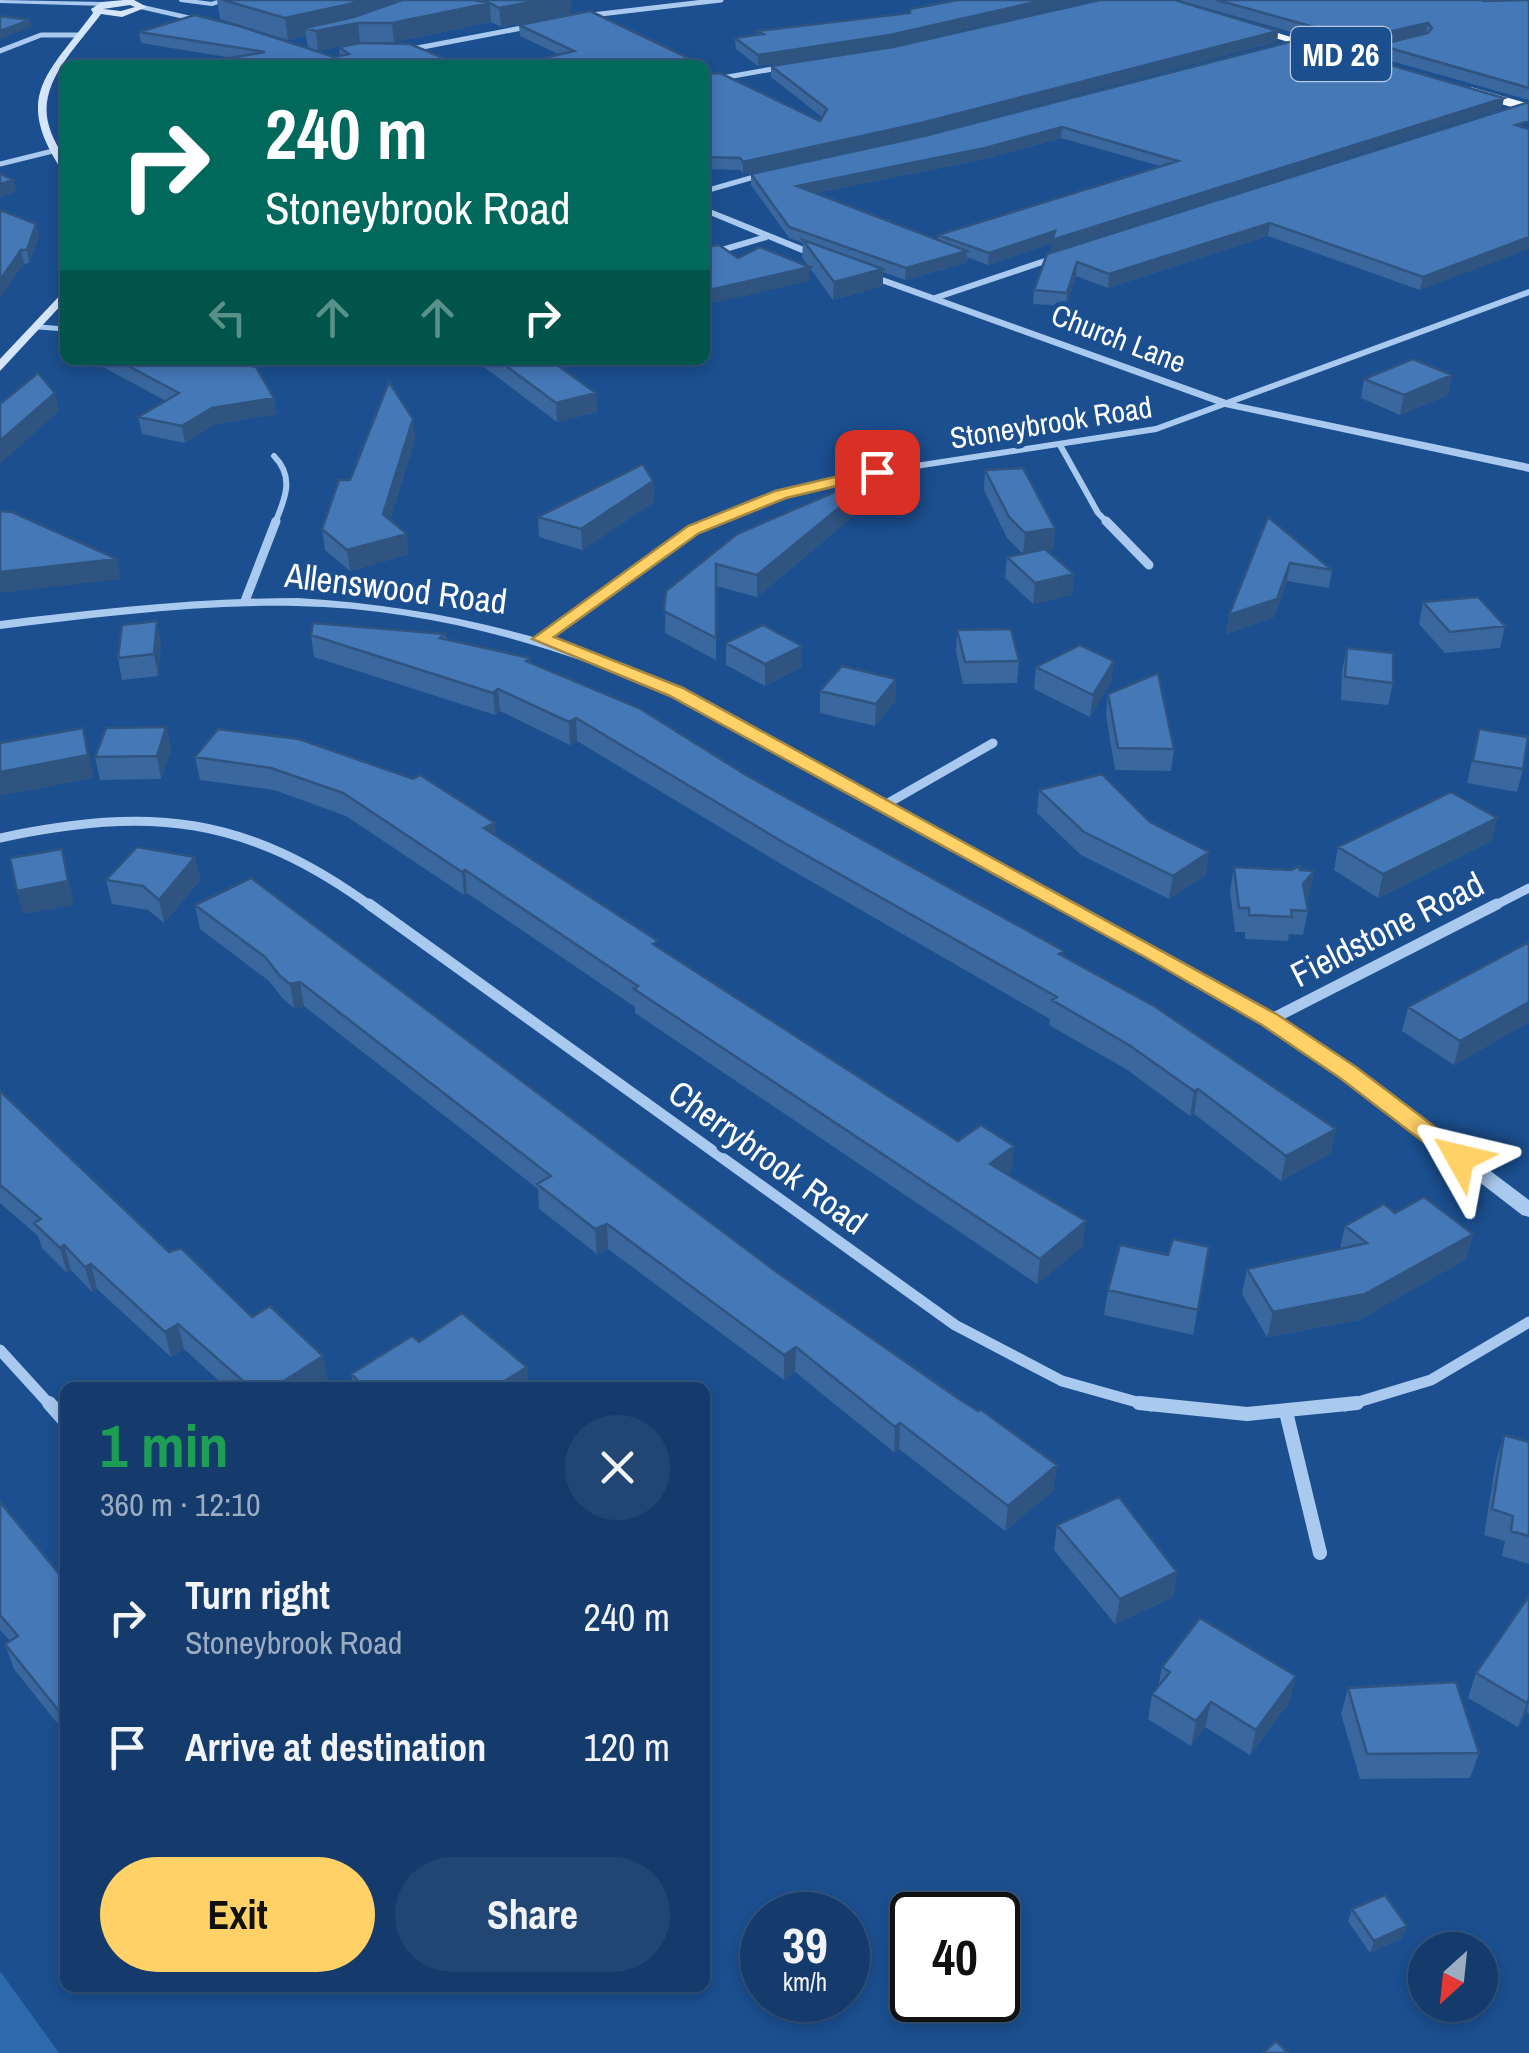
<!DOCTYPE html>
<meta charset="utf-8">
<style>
:root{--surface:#143b6b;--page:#214673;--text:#f1f3f6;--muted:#9dadc1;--line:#33557e;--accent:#ffd166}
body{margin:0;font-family:"Archivo Narrow",sans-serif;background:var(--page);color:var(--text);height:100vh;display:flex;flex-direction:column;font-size:38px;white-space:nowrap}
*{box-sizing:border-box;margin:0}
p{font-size:32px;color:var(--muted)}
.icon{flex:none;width:55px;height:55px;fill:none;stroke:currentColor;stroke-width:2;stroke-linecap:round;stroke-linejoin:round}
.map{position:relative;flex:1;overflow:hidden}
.sheet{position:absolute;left:60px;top:1382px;width:650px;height:610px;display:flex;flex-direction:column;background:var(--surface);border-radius:15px;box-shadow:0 5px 15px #0003,0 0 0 2px var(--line)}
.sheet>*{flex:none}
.top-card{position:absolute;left:60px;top:60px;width:650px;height:305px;border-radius:15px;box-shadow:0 5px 15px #0003,0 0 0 2px var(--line);background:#00695c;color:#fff;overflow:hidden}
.needle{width:65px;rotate:207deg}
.buttons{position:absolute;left:1408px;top:1932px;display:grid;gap:20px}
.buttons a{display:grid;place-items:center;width:90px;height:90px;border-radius:50%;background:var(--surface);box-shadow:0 5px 15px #0003,0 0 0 2px var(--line);font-size:50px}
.speed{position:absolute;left:740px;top:1892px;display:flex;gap:20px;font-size:50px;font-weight:700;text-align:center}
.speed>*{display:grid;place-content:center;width:130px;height:130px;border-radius:50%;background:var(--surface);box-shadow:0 5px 15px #0003,0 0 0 2px var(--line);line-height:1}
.speed small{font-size:25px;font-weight:400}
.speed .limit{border:5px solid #111;border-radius:15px;background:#fff;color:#111}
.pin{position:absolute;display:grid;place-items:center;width:85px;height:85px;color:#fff;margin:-42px;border-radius:20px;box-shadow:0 5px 15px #0006}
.me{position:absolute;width:110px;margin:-55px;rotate:307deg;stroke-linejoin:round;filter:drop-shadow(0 0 8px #0008)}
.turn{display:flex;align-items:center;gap:35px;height:210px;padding:0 40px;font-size:45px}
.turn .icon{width:130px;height:130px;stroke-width:2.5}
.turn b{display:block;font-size:70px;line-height:85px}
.lanes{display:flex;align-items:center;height:95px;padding:0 40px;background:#0003;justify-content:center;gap:50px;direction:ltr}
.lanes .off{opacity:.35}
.round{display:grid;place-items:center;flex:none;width:105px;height:105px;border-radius:52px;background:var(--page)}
.overview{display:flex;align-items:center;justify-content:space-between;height:170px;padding:0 40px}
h1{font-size:60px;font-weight:800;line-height:75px;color:#1e9e55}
.action{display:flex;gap:20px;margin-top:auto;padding:20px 40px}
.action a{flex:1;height:115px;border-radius:60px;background:var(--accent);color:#111;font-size:40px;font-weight:800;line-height:115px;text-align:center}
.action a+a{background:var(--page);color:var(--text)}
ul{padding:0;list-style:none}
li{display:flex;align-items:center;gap:30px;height:130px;padding:0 40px}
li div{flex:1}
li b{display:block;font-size:38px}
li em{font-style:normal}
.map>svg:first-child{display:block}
.green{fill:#2e69ad}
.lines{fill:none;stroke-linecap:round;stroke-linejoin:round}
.service-far1{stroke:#a9c9ee;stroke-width:4}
.service{stroke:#a9c9ee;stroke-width:5}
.minor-far4{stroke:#a9c9ee;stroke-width:5}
.minor-far3{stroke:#a9c9ee;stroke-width:6}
.minor-far2{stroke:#a9c9ee;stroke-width:9}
.minor-far1{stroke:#a9c9ee;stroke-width:11}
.minor{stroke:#a9c9ee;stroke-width:14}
.tertiary{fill:#a9c9ee;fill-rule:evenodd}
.secondary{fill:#d6e6fa;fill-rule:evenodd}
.primary{fill:#f0f6ff;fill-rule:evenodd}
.wall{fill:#3a679d;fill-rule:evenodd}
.shaded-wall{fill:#305480}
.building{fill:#4478b7;stroke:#305480;stroke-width:2.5}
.route{fill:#ffd166;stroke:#a68842;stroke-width:2.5}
.labels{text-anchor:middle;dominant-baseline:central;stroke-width:10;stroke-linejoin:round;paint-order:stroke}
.far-street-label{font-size:30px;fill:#fff;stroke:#1b4f8f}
.shield{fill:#1b4f8f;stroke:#bbcadd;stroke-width:2.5}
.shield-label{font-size:32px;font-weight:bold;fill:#fff}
.street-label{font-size:35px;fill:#fff;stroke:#1b4f8f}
</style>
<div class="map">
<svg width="1529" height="2053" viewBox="0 0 1529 2053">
<rect width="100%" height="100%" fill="#1b4f8f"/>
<path class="green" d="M0,1971L59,2053H0Z"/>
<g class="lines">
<path class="service-far1" d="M181,0L212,4L223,0
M1352,57L1386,48"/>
<path class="service" d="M39,327L65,329"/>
<path class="minor-far4" d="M583,16L721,0
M412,49L532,26
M0,51L41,35H81
M705,81L784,67
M0,164L65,148
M705,191L761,175"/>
<path class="minor-far3" d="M705,255L766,237
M935,298L1054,258
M1060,445L1098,513L1108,523
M274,456C295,477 285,499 275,523
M711,523L781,494L877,472L1156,429L1529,292"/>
<path class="minor-far2" d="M1106,521L1149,565
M245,601L276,521
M541,639L694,530L717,521
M883,806L993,743
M0,838C151,806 245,815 372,907
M1492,907L1529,888"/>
<path class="minor-far1" d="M369,904L955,1325L1062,1381L1151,1406
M1270,1020L1497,904
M0,1350L51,1406
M1345,1406L1431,1380L1529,1322"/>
<path class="minor" d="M49,1403L65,1421
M1139,1403L1247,1414L1357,1403
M1286,1412L1320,1553"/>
<path class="tertiary" d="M0,0L105,2L109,4L105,6L0,3Z
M143,5L209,20L210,22L206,24L140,9Z
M705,207L829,257L830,259L821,261L705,213Z
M863,270L1232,402L1529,464V472L1225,407L859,275L858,273Z
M298,598C435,606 555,636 682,689L1276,1016L1354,1068L1529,1200V1217L1522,1215L1342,1076L1264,1024L672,695C552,645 427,608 296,606C197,604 98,617 0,629V621C99,609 198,598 298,598Z"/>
<path class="secondary" d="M124,0H134L147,7L122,17L101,14C78,46 36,83 49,126C53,142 65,154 65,170L61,169C13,95 48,74 93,13L91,9L102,2ZM130,5L135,7L121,11L103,9Z
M65,290V301L0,371V359Z"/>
<path class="primary" d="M1241,24H1249L1332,50L1322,52L1241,28Z
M1471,87L1529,104V112L1467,94Z"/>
</g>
<path class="wall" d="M217,0H571V13L501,27L491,22L394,42H360L318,51L308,47L306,36L288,40L220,19Z
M958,0H1090L890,46L758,66L736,49L735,38L757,35V31L910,13Z
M1178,0H1481L1484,1L1529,0V100L1377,57L1379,45L1396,41L1355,50Z
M519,25L701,65L558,54L520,36Z
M1278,31L1277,42L921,135L743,174L740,170L705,169V74L820,121L822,117L771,77V66Z
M139,32L334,57L340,56L339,47L460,65L232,58L141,43Z
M1301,39L1502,108L1051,251L1052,243L988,265L967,257L966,263L905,280L883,272V286L833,300L802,257L803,243L789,238L751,185V174L924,136ZM1061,138L1160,166L938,235V240L816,193L985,159Z
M1529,102L1420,290L1268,236L1108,288L1076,276L1066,306L1033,304L1034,290L1047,254Z
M0,210L39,237L29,263L24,264Z
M90,360H225L277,414L215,424L185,443L142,434L138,417L166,401Z
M475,360H562L553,362L596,393L597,412L557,422Z
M1452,375L1448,395L1400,415L1361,398L1364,379Z
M413,419L415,439L390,520L409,554L350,571L325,550L322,529L350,480Z
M985,470L1055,528L1053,549L1046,550L1074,574L1072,595L1033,604L1005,578L1007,557L1023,554L1007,538L984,490Z
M653,481L654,502L582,550L539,537L538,517Z
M862,489L861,510L757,597L716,586V660L665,633L666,591Z
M1268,517L1332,570L1329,588L1287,581L1274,617L1226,634L1229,615Z
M1423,602L1505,626L1500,648L1445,653L1419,624Z
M957,630L1019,661L1017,683L963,684L956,652Z
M445,634L446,639L530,658V663L746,775L1064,956L1336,1129L1331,1153L1281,1181L1194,1114L1190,1116L1126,1069L1049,1025L1050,1019L781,864L577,741L570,745L500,711L495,715L314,657L311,635Z
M161,643L158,676L122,680L118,658Z
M726,643L802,667L765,686L726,665Z
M1347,648L1393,683L1388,705L1341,700L1342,670Z
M1114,661L1111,682L1090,717L1034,689L1036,667Z
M896,679L895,701L875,726L820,713V691Z
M1108,694L1174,749L1171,771L1115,770L1106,715Z
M166,727L171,749L161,779L100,780L95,757Z
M218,729L496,836L658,947L958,1141L1012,1171L1008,1174L1083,1246L1037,1284L635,1013V1007L467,893L464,895L346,816L274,790L200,780L195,757Z
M1479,729L1523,769L1517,792L1467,783Z
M1039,790L1206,875L1169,899L1081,855L1037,813Z
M1497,818L1491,841L1378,898L1334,870L1338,847Z
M195,857L200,880L164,923L148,910L112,904L106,880Z
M1234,867L1314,871L1309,894L1306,899L1308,911L1303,935L1289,934L1288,941L1245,939V932H1235L1230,891Z
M195,905L778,1273L1057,1465L1053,1491L1005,1531L899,1449L894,1452L795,1372L784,1380L608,1249L597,1254L539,1209L538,1189L304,1006L294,1008L284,1000L269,981L200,929Z
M1529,942V1022L1454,1065L1402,1031L1408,1007Z
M0,1091L169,1252L252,1317L328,1381L318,1388H227L184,1349L171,1357L97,1289L92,1292L71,1270L67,1273L42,1248L38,1236L0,1203Z
M1345,1226L1473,1234L1466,1259L1359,1320L1267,1337L1242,1294L1247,1269L1340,1248Z
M1209,1247L1193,1335L1104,1315L1108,1290Z
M419,1342L529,1388H354L351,1374Z
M1504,1435L1529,1442V1564L1502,1556L1505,1541L1484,1535L1496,1461Z
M0,1502L65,1581V1733L14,1669L5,1644L10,1641L0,1630Z
M1057,1525L1177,1572L1173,1597L1115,1624L1054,1550Z
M1529,1596V1714L1527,1712L1518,1727L1468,1698L1476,1673Z
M1162,1667L1290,1701L1250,1755L1205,1727L1191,1746L1148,1719L1152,1694L1158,1687Z
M1348,1688L1479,1753L1470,1778L1360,1779L1341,1714Z
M1352,1909L1407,1926L1402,1938L1370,1953L1348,1921Z"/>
<path class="shaded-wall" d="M362,0H408L409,5L358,23L360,42L318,51L316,31L305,28L306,36L288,40L285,18Z
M540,0H571V13L501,27L499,8Z
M1044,0H1090L890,46L758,66V55Z
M490,3L491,22L394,42L392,23Z
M30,20L31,27L0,39V31Z
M1428,23L1426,34L1355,50L1357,39Z
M1278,31L1277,42L921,135L743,174V162Z
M1504,98L1502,108L1051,251L1052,243L988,265L989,253L1055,231Z
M1062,127L1061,138L985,159L797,197V186Z
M14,180L16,192L0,197V184Z
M1270,223L1268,236L1108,288L1109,274Z
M36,224L39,237L29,263L27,250Z
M1529,237V249L1420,290L1423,277Z
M21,250L24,264L0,298V280Z
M967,251L966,263L905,280L906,268Z
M1077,262L1076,276L1066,306L1067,293Z
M810,267L809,281L705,305V291Z
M883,269V286L833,300L834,282Z
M1452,375L1448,395L1400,415L1404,395Z
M55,393L59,411L0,464V441Z
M596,393L597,412L557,422L556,403Z
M274,398L277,414L215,424L185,443L182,426L212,408Z
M413,419L415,439L385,535L383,514Z
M653,481L654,502L582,550L581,529Z
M862,489L861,510L757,597V575Z
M1055,528L1053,549L1023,554L1025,533Z
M407,534L409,554L350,571L347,550Z
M117,559L121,579L0,593V572Z
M1290,563L1287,581L1274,617L1226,634L1229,615Z
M1074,574L1072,595L1033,604L1035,583Z
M157,621L161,643L158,676L154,654Z
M802,646V667L765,686V664Z
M1114,661L1111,682L1090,717L1093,695Z
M896,679L895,701L875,726L876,704Z
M498,689L500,711L495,715L493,693Z
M576,718L577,741L570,745L569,722Z
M166,727L171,749L161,779L157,756Z
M83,728L94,778L0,796V772Z
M1497,818L1491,841L1378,898L1383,874Z
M495,823L497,846L484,828Z
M62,849L74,905L23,914L17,891Z
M1209,852L1206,875L1169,899L1173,876Z
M195,857L200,880L164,923L159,900Z
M465,870L467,893L464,895L462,872Z
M1314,871L1309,894L1299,908L1303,884Z
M300,982L304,1006L294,1008L290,984Z
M1529,1002V1022L1454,1065L1460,1041Z
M1198,1089L1194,1114L1190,1116L1194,1091Z
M1336,1129L1331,1153L1281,1181L1286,1156Z
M1014,1146L1012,1171L988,1188L990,1164Z
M1086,1221L1083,1246L1037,1284L1040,1259Z
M607,1224L608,1249L597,1254L595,1229Z
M1473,1234L1466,1259L1359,1320L1267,1337L1273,1312Z
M64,1245L71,1270L67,1273L60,1248Z
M91,1264L97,1289L92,1292L85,1267Z
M178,1324L184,1349L171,1357L165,1332Z
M796,1347L795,1372L784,1380V1355Z
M323,1356L328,1381L318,1388H273Z
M527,1367L529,1388H497V1386Z
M900,1423L899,1449L894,1452L895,1427Z
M1057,1465L1053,1491L1005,1531L1008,1506Z
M1177,1572L1173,1597L1115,1624L1120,1599Z
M1296,1676L1290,1701L1250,1755L1256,1730Z
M1529,1699L1527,1712L1518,1727L1527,1703Z
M1211,1702L1205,1727L1191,1746L1196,1721Z
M65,1707V1729L59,1711Z
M1407,1926L1402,1938L1370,1953L1374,1941Z"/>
<path class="building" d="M223,0H362L350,4L285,18Z
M402,0H474L489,3L483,0H540L499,8L490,3L392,23H358L316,31L305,28L354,17Z
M958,0H1044L890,35L758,55L735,38L763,34L757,31L910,13V9Z
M1100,0H1175L1278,31L921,123L743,162L740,158L705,157V74L720,73L820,121L827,109L771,66L893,47Z
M1217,0H1481L1484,1L1529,0V88L1379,45L1428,33L1432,28L1428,23L1357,39Z
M590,11L701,64V65H514L574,51L519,25Z
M195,15L239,26L334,57L349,54L339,47L360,43L410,44L460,65H192L265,52L139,32Z
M0,16L30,20L0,31Z
M1301,39L1504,98L1052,240L1055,231L989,253L938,235L1178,161L1062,127L985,148L797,186L967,251L906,268L789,227L751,174L924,136Z
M1529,102V121L1516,125L1529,129V237L1423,277L1270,223L1109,274L1077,262L1067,293L1034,290L1047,254Z
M0,174L14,180L0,184Z
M0,210L36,224L27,250H21L0,280Z
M803,240L883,269L834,282Z
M719,245L738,258L760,247L810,267L705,291V247Z
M1413,359L1452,375L1404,395L1364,379Z
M117,360H225L256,367L274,398L212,408L182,426L138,417L179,393Z
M498,360H550L596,393L556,403Z
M38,373L55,393L0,441V404Z
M389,382L413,419L383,514L407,534L347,550L322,529L339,480H350Z
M643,464L653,481L581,529L538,517Z
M1023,468L1055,528L1025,533L1009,517L985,470Z
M858,482L862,489L757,575L716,564V638L664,611L666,591L737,534Z
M0,511L12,512L117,559L0,572Z
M1268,517L1332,570L1290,563L1277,599L1229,615Z
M1045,549L1074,574L1035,583L1007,557Z
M1478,597L1505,626L1450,632L1423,602Z
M157,621L154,654L118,658L122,625Z
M313,623L445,634L440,638L530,658L526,661L639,708L746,775L1064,951L1059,954L1154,1006L1336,1129L1286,1156L1198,1089L1194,1091L1129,1045L1052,1000L1057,997L781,841L576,718L569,722L498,689L493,693L311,635Z
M763,625L802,646L765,664L726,643Z
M1011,629L1019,661L965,662L957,630Z
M1080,645L1114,661L1093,695L1036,667Z
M1347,648L1393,653V683L1345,677Z
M842,666L896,679L876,704L820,691Z
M1158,673L1174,749L1118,748L1108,694Z
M166,727L157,756L95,757L106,728Z
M83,728L88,755L0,772V743Z
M218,729L299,739L413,779L420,775L495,823L484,828L658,941L653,944L958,1141L981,1125L1014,1146L990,1164L1086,1221L1040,1259L634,989L638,986L465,870L462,872L343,793L271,768L195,757Z
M1479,729L1528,737L1523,769L1473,761Z
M1102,774L1150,822L1209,852L1173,876L1084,832L1039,790Z
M1451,792L1497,818L1383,874L1338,847Z
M137,847L195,857L159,900L143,886L106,880Z
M62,849L68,881L17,891L10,858Z
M1300,866V870L1314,871L1303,884L1308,911L1291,910L1292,917L1249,915V908H1239L1234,867L1291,870Z
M251,878L778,1273L956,1397L978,1411L980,1409L1057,1465L1008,1506L900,1423L895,1427L796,1347L784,1355L607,1224L595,1229L537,1184L551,1176L300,982L290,984L280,976L265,957L195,905Z
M1529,942V1002L1460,1041L1408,1007Z
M0,1091L169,1252L181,1248L252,1317L270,1306L323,1356L273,1388H251L178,1324L165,1332L91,1264L85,1267L64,1245L60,1248L34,1223L41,1219L0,1185Z
M1424,1197L1473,1234L1365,1294L1273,1312L1247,1269L1367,1243L1345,1226L1384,1204L1395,1213Z
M1173,1239L1209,1247L1198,1310L1108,1290L1120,1245L1168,1255Z
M462,1313L527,1367L497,1386L498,1388H366L351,1374L412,1336L419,1342Z
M1504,1435L1529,1442V1536L1511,1531L1513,1516L1492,1509Z
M1119,1497L1177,1572L1120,1599L1057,1525Z
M0,1502L65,1581V1707L59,1711L5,1644L18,1636L0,1615Z
M1529,1596V1699L1527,1703L1476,1673Z
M1200,1618L1296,1676L1256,1730L1211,1702L1196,1721L1152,1694L1170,1672L1162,1667Z
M1456,1682L1479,1753L1367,1754L1348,1688Z
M1385,1895L1407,1926L1374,1941L1352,1909Z
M1276,2041L1288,2053H1263Z"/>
<path class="route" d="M877,467L883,469V475L786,498L699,533L554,637L683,688L1278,1015L1356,1067L1468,1152L1472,1158L1468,1163H1451L1340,1078L1262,1025L1145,957L670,696L532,639L688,526L775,491Z"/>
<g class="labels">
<g class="far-street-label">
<text transform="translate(1119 338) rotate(21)">Church Lane</text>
<text transform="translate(1051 422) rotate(-9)">Stoneybrook Road</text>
</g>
<rect class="shield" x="1291" y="27" width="100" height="54" rx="8"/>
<g class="shield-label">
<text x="1341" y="54">MD 26</text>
</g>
<g class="street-label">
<text transform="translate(396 588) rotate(7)">Allenswood Road</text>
<text transform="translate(1387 929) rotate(-27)">Fieldstone Road</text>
<text transform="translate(768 1157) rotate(36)">Cherrybrook Road</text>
</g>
</g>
</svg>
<div class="buttons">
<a><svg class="needle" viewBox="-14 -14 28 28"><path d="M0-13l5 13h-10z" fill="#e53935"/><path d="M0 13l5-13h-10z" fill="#9dadc1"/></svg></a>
</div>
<div class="speed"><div>39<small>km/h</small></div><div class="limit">40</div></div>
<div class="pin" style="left:877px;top:472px;background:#d93025"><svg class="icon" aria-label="arrive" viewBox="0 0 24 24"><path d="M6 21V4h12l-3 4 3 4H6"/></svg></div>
<svg class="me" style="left:1460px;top:1158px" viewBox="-20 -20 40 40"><path d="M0-17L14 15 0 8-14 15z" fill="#ffd166" stroke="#fff" stroke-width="4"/></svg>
<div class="top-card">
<div class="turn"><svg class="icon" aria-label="right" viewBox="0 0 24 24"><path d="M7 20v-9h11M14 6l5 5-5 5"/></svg><div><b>240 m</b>Stoneybrook Road</div></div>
<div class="lanes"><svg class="icon off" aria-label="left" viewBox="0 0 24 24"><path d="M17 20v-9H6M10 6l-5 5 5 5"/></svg><svg class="icon off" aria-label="ahead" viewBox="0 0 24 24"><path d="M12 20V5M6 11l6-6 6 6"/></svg><svg class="icon off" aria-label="ahead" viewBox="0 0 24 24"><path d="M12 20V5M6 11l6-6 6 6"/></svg><svg class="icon" aria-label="right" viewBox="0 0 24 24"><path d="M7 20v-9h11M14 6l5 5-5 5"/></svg></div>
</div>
<section class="sheet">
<div class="overview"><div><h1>1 min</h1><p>360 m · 12:10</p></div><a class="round"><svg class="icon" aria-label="close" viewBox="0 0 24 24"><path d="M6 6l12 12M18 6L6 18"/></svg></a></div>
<ul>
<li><svg class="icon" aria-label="right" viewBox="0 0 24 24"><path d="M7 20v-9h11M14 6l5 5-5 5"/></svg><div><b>Turn right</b><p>Stoneybrook Road</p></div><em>240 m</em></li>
<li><svg class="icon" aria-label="arrive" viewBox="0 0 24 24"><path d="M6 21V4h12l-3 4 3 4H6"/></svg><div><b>Arrive at destination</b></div><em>120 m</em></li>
</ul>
<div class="action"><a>Exit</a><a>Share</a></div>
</section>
</div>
